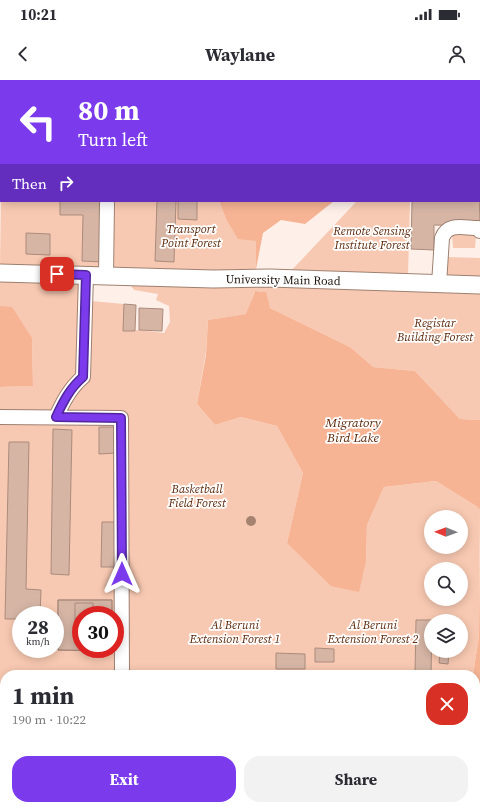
<!DOCTYPE html>
<meta charset="utf-8">
<style>
:root{--surface:#fff;--page:#f2f2f3;--text:#2b2b33;--muted:#7c7c81;--accent:#7c3aed}
body{margin:0;font-family:"Source Serif 4",serif;background:var(--page);color:var(--text);height:100vh;display:flex;flex-direction:column;font-size:15px;white-space:nowrap}
*{box-sizing:border-box;margin:0}
p{font-size:13px;color:var(--muted)}
.icon{flex:none;width:22px;height:22px;fill:none;stroke:currentColor;stroke-width:2;stroke-linecap:round;stroke-linejoin:round}
.map{position:relative;flex:1;overflow:hidden}
.details{position:absolute;left:0px;top:590px;width:480px;height:140px;display:flex;flex-direction:column;background:var(--surface);border-radius:16px 16px 0 0;box-shadow:0 2px 10px #0003}
.details>*{flex:none}
.banner{position:absolute;left:0px;top:0px;width:480px;height:122px;box-shadow:0 2px 10px #0003;background:#7c3aed;color:#fff;overflow:hidden}
.needle{width:26px;rotate:271deg}
.buttons{position:absolute;left:424px;top:430px;display:grid;gap:8px}
.buttons a{display:grid;place-items:center;width:44px;height:44px;border-radius:50%;background:var(--surface);box-shadow:0 2px 10px #0003;font-size:20px}
.speed{position:absolute;left:12px;top:526px;display:flex;gap:8px;font-size:20px;font-weight:700;text-align:center}
.speed>*{display:grid;place-content:center;width:52px;height:52px;border-radius:50%;background:var(--surface);box-shadow:0 2px 10px #0003;line-height:1}
.speed small{font-size:10px;font-weight:400}
.speed .limit{border:6px solid #d22;background:#fff;color:#111}
.pin{position:absolute;display:grid;place-items:center;width:34px;height:34px;color:#fff;margin:-17px;border-radius:8px;box-shadow:0 2px 6px #0006}
.me{position:absolute;width:44px;margin:-22px;rotate:0deg;stroke-linejoin:round;filter:drop-shadow(0 0 3px #0008)}
.turn{display:flex;align-items:center;gap:14px;height:84px;padding:0 12px;font-size:18px}
.turn .icon{width:52px;height:52px;stroke-width:2.5}
.turn b{display:block;font-size:28px;line-height:34px}
.then{display:flex;align-items:center;height:38px;padding:0 12px;background:#0003;gap:8px;font-size:15px}
.round{display:grid;place-items:center;flex:none;width:42px;height:42px;border-radius:16px;background:var(--page)}
.overview{display:flex;align-items:center;justify-content:space-between;height:68px;padding:0 12px}
h1{font-size:24px;font-weight:700;line-height:30px}
.action{display:flex;gap:8px;margin-top:auto;padding:8px 12px}
.action a{flex:1;height:46px;border-radius:16px;background:var(--accent);color:#fff;font-size:16px;font-weight:700;line-height:46px;text-align:center}
.action a+a{background:var(--page);color:var(--text)}
.status{display:flex;justify-content:space-between;align-items:center;height:28px;padding:0 20px;background:var(--surface);direction:ltr}
.status svg{height:11px;fill:currentColor}
header{display:flex;justify-content:space-between;align-items:center;height:52px;padding:0 12px;background:var(--surface);font-size:18px;font-weight:700}
.map>svg:first-child{display:block}
.green{fill:#f8c9b2;fill-rule:evenodd}
.water{fill:#f6b494}
.building{fill:#d6b5a5;stroke:#ab8b7c}
.lines{fill:none;stroke-linecap:round;stroke-linejoin:round}
.minor-casing{stroke:#9e8071;stroke-width:16}
.tertiary-casing{stroke:#9e8071;stroke-width:19}
.minor{stroke:#fff;stroke-width:14}
.tertiary{stroke:#fff;stroke-width:17}
.tree{fill:#a58370}
.route-casing{stroke:#51269a;stroke-width:10}
.route{stroke:#7c3aed;stroke-width:7}
.labels{text-anchor:middle;dominant-baseline:central;stroke-width:3.5;stroke-linejoin:round;paint-order:stroke}
.park-label{font-size:12px;font-style:italic;fill:#5d2a0d;stroke:#fff}
.street-label{font-size:12px;fill:#211610;stroke:#fff}
.water-label{font-size:13px;font-style:italic;fill:#5e2b0e;stroke:#fff}
</style>
<div class="status"><b>10:21</b><svg viewBox="0 0 49 12"><path d="M0 12V9h3v3zM5 12V6h3v6zM10 12V3h3v9zM15 12V0h3v12zM26 1h20v11H26zM47 4h2v5h-2z"/></svg></div>
<header><svg class="icon" aria-label="back" viewBox="0 0 24 24"><path d="M15 5l-7 7 7 7"/></svg>Waylane<svg class="icon" aria-label="person" viewBox="0 0 24 24"><circle cx="12" cy="8" r="4"/><path d="M4 21q1-7 8-7t8 7"/></svg></header>
<div class="map">
<svg width="480" height="730" viewBox="0 0 480 730">
<rect width="100%" height="100%" fill="#fef0e9"/>
<path class="green" d="M1,112V121H219L226,139L256,161V189L254,193L0,187Z
M357,121H410L408,197L289,193Z
M452,154L476,155L475,168H453Z
M448,177L480,178V202L446,200Z
M0,193L86,195L83,297L56,337L121,338L120,595H5V624L0,618V307L33,306L32,258L0,226ZM21,535H55V569H21ZM81,535H115V569H81Z
M128,202L480,207V340L460,339L415,291L372,287L350,267L270,228L261,211L254,212L247,234L208,240L206,272L197,324L215,345L241,337L277,346L303,393L287,463L366,481L367,445L384,407L436,401L476,426L480,430L479,556L473,595H431V571H461V541L416,540L415,595H122L124,333L65,330L88,293L92,221L124,224V251L139,250L164,253L170,242L169,226L156,220L158,214L134,210ZM431,437H461V467H431ZM431,489H461V519H431ZM315,568L334,569V582H315ZM276,574H305V589L276,588Z
M475,665L480,682V730H428L372,727L355,730H0V699L5,700V725H475Z"/>
<path class="water" d="M0,0H280V1H1L0,113Z
M219,121H334L305,144L281,140L263,153L256,189V161L238,159L226,139Z
M255,211L266,212L270,228L350,267L373,287L415,291L460,339L480,340V430L476,426L436,401L384,407L367,445L366,481L359,512L331,506L287,463L303,393L277,346L241,337L215,345L197,324L206,275L208,240L246,234Z
M0,226L12,227L32,258L33,306L0,307Z
M480,473V682L475,665V595H473L479,556Z
M0,618L5,624V706L0,705Z"/>
<path class="building" d="M479,110L480,146L434,145V170L411,169L412,121H479Z
M60,121H104L103,182L82,181L83,135H60Z
M157,121H176L174,182L155,181Z
M178,121H197V140L178,139Z
M26,153L50,154V175L26,174Z
M124,224L136,225L135,251H123Z
M139,228L163,229L162,251L139,250Z
M99,347H116L117,373L99,374Z
M53,349L72,350L69,495L51,494Z
M9,362H29L26,509L41,510L40,535H21V539H5Z
M102,442H116L115,487H101Z
M58,520H112V535H93V523H75V548L81,549V569H111V571L58,570Z
M58,520H112V535H81V569H111V571L58,570Z
M416,540H432L431,595H415Z
M315,568L334,569V582H315Z
M440,571H449L448,584L439,583Z
M276,573L305,574V589H276Z"/>
<g class="lines">
<g class="minor-casing">
<path id="minor" d="M106,196L107,123
M439,204L442,158C448,142 463,148 478,148L480,151
M0,337L121,338L122,595
M56,337C63,322 70,308 83,297L86,195
M162,725L241,730"/>
</g>
<g class="tertiary-casing">
<path id="tertiary" d="M0,193L213,199L270,198L480,205"/>
</g>
<use href="#minor" class="minor"/>
<use href="#tertiary" class="tertiary"/>
</g>
<circle class="tree" cx="251" cy="441" r="5"/>
<g class="lines">
<g class="route-casing">
<path id="route" d="M57,194L86,195L83,297C70,308 63,322 56,337L121,338L122,494"/>
</g>
<use href="#route" class="route"/>
</g>
<g class="labels">
<g class="park-label">
<text x="191" y="149">Transport<tspan x="191" dy="14">Point Forest</tspan></text>
<text x="372" y="151">Remote Sensing<tspan x="372" dy="14">Institute Forest</tspan></text>
<text x="435" y="243">Registar<tspan x="435" dy="14">Building Forest</tspan></text>
<text x="197" y="409">Basketball<tspan x="197" dy="14">Field Forest</tspan></text>
<text x="235" y="545">Al Beruni<tspan x="235" dy="14">Extension Forest 1</tspan></text>
<text x="373" y="545">Al Beruni<tspan x="373" dy="14">Extension Forest 2</tspan></text>
</g>
<g class="street-label">
<text transform="translate(283 200) rotate(1)">University Main Road</text>
</g>
<g class="water-label">
<text x="353" y="342">Migratory<tspan x="353" dy="15">Bird Lake</tspan></text>
</g>
</g>
</svg>
<div class="buttons">
<a><svg class="needle" viewBox="-14 -14 28 28"><path d="M0-13l5 13h-10z" fill="#e53935"/><path d="M0 13l5-13h-10z" fill="#7c7c81"/></svg></a>
<a><svg class="icon" aria-label="search" viewBox="0 0 24 24"><circle cx="10" cy="10" r="6"/><path d="M15 15l6 6"/></svg></a>
<a><svg class="icon" aria-label="layers" viewBox="0 0 24 24"><path d="M12 4l9 5-9 5-9-5zM3 14l9 5 9-5"/></svg></a>
</div>
<div class="speed"><div>28<small>km/h</small></div><div class="limit">30</div></div>
<div class="pin" style="left:57px;top:194px;background:#d93025"><svg class="icon" aria-label="arrive" viewBox="0 0 24 24"><path d="M6 21V4h12l-3 4 3 4H6"/></svg></div>
<svg class="me" style="left:122px;top:494px" viewBox="-20 -20 40 40"><path d="M0-17L14 15 0 8-14 15z" fill="#7c3aed" stroke="#fff" stroke-width="4"/></svg>
<div class="banner">
<div class="turn"><svg class="icon" aria-label="left" viewBox="0 0 24 24"><path d="M17 20v-9H6M10 6l-5 5 5 5"/></svg><div><b>80 m</b>Turn left</div></div>
<div class="then">Then<svg class="icon" aria-label="right" viewBox="0 0 24 24"><path d="M7 20v-9h11M14 6l5 5-5 5"/></svg></div>
</div>
<section class="details">
<div class="overview"><div><h1>1 min</h1><p>190 m · 10:22</p></div><a class="round" style="background:#d93025;color:#fff"><svg class="icon" aria-label="close" viewBox="0 0 24 24"><path d="M6 6l12 12M18 6L6 18"/></svg></a></div>
<div class="action"><a>Exit</a><a>Share</a></div>
</section>
</div>
